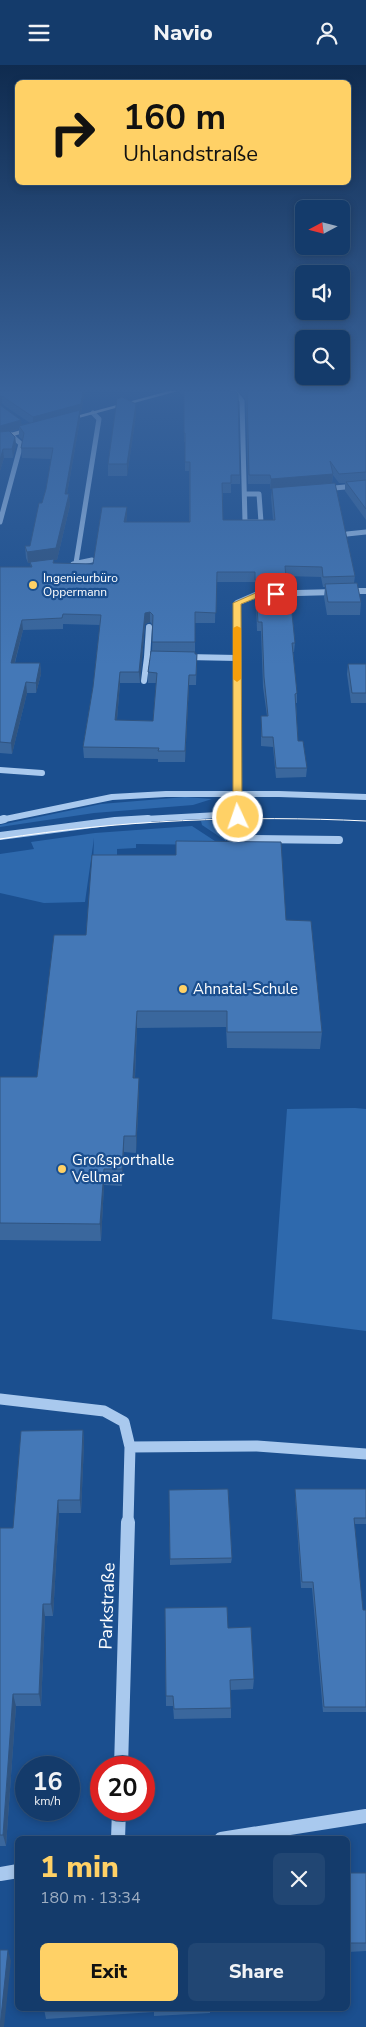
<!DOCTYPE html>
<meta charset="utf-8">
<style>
:root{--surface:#143b6b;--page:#214673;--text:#f1f3f6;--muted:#9dadc1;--line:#33557e;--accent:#ffd166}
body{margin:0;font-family:"Nunito Sans",sans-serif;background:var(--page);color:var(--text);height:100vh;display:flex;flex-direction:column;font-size:19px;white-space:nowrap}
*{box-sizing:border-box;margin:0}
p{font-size:16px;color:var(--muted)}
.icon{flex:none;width:28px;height:28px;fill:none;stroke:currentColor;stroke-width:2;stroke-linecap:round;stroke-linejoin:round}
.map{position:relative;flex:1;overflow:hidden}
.drawer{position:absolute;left:15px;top:1771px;width:335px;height:175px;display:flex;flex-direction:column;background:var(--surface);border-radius:8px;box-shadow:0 2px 8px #0003,0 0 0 1px var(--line)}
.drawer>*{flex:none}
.top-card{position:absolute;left:15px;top:15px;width:336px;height:105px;border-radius:8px;box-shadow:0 2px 8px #0003,0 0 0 1px var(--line);background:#ffd166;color:#111;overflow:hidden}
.needle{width:32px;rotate:263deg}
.fabs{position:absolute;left:295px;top:135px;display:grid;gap:10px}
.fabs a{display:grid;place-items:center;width:55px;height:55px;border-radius:8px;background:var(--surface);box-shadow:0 2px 8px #0003,0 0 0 1px var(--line);font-size:25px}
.speed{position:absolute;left:15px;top:1691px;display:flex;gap:10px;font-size:25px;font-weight:700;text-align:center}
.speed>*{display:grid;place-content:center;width:65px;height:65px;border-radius:50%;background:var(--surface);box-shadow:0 2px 8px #0003,0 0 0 1px var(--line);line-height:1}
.speed small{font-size:12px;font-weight:400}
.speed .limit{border:8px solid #d22;background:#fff;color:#111}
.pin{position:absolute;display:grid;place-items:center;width:42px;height:42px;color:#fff;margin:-21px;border-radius:10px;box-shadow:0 2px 8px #0006}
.me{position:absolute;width:55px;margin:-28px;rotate:357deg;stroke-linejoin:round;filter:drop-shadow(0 0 4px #0008)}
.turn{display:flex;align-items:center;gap:18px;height:105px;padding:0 25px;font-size:22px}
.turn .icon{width:65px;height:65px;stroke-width:2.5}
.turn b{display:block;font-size:35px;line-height:42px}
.round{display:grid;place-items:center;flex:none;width:52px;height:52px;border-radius:8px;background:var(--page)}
.head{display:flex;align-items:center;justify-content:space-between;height:85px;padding:0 25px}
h1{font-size:30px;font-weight:800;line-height:38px;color:var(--accent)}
.action{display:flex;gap:10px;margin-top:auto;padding:10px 25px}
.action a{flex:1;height:58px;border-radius:8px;background:var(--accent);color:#111;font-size:20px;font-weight:800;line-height:58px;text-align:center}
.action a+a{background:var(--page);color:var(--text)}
header{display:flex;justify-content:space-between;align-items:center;height:65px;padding:0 25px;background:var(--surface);font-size:22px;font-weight:800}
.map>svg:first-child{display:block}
.green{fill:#2e69ad}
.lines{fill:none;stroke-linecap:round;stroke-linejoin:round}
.minor-far4{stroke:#a9c9ee;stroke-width:5}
.minor-far3{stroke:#a9c9ee;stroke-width:6}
.minor-far2{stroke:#a9c9ee;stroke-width:8}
.minor-far1{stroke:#a9c9ee;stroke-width:11}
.minor{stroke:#a9c9ee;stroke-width:14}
.major{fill:#f0f6ff;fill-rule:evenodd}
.tram{stroke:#fff;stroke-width:1}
.wall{fill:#3a679d;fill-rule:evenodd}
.shaded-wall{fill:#305480}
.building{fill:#4478b7;stroke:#305480}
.route{fill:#ffd166;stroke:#a68842}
.slow{fill:#f59e0b}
.poi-dot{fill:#ffd166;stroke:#1b4f8f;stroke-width:2}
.labels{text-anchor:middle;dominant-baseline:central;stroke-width:4.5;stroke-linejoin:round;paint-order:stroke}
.far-poi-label{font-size:12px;fill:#fff;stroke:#1b4f8f;text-anchor:start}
.poi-label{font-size:15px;fill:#fff;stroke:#1b4f8f;text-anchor:start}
.near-street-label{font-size:18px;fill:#fff;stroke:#1b4f8f}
</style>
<header><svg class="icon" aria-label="menu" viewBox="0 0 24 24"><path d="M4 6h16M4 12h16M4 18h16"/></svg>Navio<svg class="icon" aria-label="person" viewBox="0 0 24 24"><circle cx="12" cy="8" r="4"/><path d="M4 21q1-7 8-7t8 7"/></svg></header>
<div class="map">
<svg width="366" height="1962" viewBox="0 0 366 1962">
<rect width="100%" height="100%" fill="#1b4f8f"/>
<path class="green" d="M185,732L212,734L193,740L94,748L0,762V760L101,739Z
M226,755V776L202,760L201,756Z
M192,761L221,780L136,779V783L117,784V800L93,801L94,773L85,837L44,838L0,828V789L34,784L31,777L95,768Z
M355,1043L366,1044V1266L272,1254L287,1044Z"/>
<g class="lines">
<path class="minor-far4" d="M234,326L242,336L245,457H261L259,429H245
M324,424L366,420
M0,457L21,379L11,370
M347,469L366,467
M76,498L99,354L93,348
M73,499L92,495"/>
<path class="minor-far3" d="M349,526H366
M149,562L147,592H162
M187,592L237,593
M144,616L147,592
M0,705L42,708
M0,755L112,732L166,729H279L366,732
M126,755L237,749
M239,755L236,728L237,538L258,529L336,527"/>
<path class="minor-far2" d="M239,754L244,774L339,775
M0,755L4,754
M0,771L115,756L148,754"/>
<path class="minor-far1" d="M0,1334L104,1346L124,1357L130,1382L128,1458
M130,1382L257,1381L366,1389"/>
<path class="minor" d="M121,1702L128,1457
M118,1774L119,1745
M221,1774L366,1751
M0,1809L18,1806"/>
<path class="major" d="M169,326H178L64,357L61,355Z
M35,361L37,362V364L0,375V371Z"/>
<path class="tram" d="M0,774C122,755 243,750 366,756"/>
</g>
<path class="wall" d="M0,326H85L81,347L80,348V355L67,429L70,440L57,495H54V498L93,499L127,442V451L126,457H189V406H185V377H184V330L179,327V326H235L240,410V419H231V428H223V455H273L271,432L272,424H270V419H248L246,336L239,326H366V455L345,426V418H339L333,410L332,418L355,511L354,518L361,537L360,550H327L324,532L325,522H323L321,512L286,511L285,523L255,525V517H216L215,558H195V589H197L196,620H189L185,697H158V694L84,693L83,682L93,622L100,560L63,559V564L23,565L15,598H40L41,609L36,628H27L12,689L0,688V502H31L30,498H28L26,493L25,481H30L46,424L51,394L22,393L21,383L23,375L19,372V364L10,367L15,372L16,380L13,393H4L0,406V340L22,360L30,358L2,339ZM150,557L153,560L152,586L148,607V618H156L153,656L117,655L120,618H140L145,559Z
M136,350L127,411H108V399Z
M256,526L288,539L295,578L294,587H293L297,628V638H296L298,676L307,703L306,712L276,713L273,682L261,681V651H267L263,622L261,566H257L256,535Z
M348,599H366V638H351L347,609Z
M286,855L322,967L320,984L227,983L226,962L137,963L135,1013L139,1029L136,1088L124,1087L122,1121L104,1120L101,1176L0,1175V1012H37L86,870Z
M83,1365L84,1378L81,1448H59L53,1551H45L41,1641H16L6,1781H0V1463H13Z
M295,1424H366V1459H354L363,1545H366V1647H323L312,1523H301L295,1430Z
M169,1425L232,1493L231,1498L170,1500Z
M165,1543L228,1563L254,1614L253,1624L231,1625V1653L174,1654L173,1641H166Z
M348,1808H366V1886L348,1887Z
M44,1944H210V1948L154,1951V1947L46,1954Z"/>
<path class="shaded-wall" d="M83,326H85L81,347L80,348V355L65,440V429L79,348L33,360V352Z
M0,331H2V339L0,340Z
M136,339V350L127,411V399Z
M21,355L22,363L19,361V364L0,369V361Z
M15,372L16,380L13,393L12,384Z
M3,384L4,393L0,406V395Z
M333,409L332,418L270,424L271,414Z
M69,429L70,440L57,495H54L55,504L53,498L54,495L28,498L27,487Z
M127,442V451L125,467L124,457Z
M150,547V557L145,559L140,618L139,607L145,548Z
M22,555L23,565L12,608L11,598Z
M40,598L41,609L36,628V618Z
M120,607V618L116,666L115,655Z
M189,610V620L185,697V686Z
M26,617L27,628L12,689L11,678Z
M137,946V963L134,1029L133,1013Z
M139,1013V1029L136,1088V1071Z
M124,1071V1087L122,1121V1104Z
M104,1104V1120L101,1176L100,1159Z
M83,1365L84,1378L81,1448L80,1435Z
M58,1435L59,1448L53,1551L51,1539Z
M43,1539L45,1551L41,1641L39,1629Z
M13,1629L16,1641L6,1781L3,1770Z
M8,1885L11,1896L4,1962H0Z"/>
<path class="building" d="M0,326H83L81,339L33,352L2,331H0Z
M184,326H235L238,329L240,410H231V418H222L223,455H275L272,423L335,418L355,511L323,512L322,502L285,501L286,513L255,515V507H217L216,548L195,547V577H152L153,550L150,547L145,548L139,607H120L115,655L153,656L157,608L148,607L151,586L195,587V589H197L196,610H189L185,686H158L159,683L83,682L93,622L101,550L63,549L62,553L22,555L11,598H40L36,618L26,617L11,678L0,677V502H32L30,497L54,494L53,498L93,499L102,442H127L124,457H190V397H185V368H184Z
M246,326H366V407L339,409L330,396L333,409L271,414L270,410H249L247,327Z
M122,332L136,339L127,399H108L117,334Z
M0,340L21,355L0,361Z
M80,345L65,429H69L56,483L27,487L25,481H30L39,438H42L46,424L53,383H21L24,368L19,361Z
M9,366L15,372L12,384H3L0,395V367Z
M366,415V444L346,417Z
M357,518L361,537H328L325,519Z
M286,524L288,539H291L295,578H292L297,628L295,629L298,676H303L307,703H276L273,672H262L261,651H268L264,612L262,557H258L256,526Z
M348,599H366V628H352Z
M176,776L281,777L286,855L311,856L322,967H227V946H137L133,1013H139L136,1071H124L122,1104H104L100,1159L0,1158V1012H37L54,870H86L92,790H176Z
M83,1365L80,1435H58L51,1539H43L39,1629H13L3,1770H0V1463H13L21,1366Z
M228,1424L232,1493L170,1494L169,1425Z
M295,1424H366V1453H354L363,1545H366V1642H324L313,1517H302Z
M227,1542L228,1563L251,1562L254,1614L230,1615L231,1643L174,1644L173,1631H166L165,1543Z
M348,1808H366V1878H348Z
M0,1885H8L0,1962Z
M44,1944H83L44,1946Z"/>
<linearGradient id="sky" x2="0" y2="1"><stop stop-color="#0f2b4f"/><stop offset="0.54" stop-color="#39639b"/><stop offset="1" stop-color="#39639b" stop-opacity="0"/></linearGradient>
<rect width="366" height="600" fill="url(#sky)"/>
<path class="route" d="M258,527H276L280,529L276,531L259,532L241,539L242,752L238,755L233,752V538Z"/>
<path class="slow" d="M237,561L241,563V614L237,617L233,614V563Z"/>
<g class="poi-dot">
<circle cx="33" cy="520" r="5"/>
<circle cx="183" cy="924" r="5"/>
<circle cx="62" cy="1104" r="5"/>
</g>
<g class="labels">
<g class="far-poi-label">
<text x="43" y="513">Ingenieurbüro<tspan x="43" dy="14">Oppermann</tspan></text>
</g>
<g class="poi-label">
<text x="193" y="924">Ahnatal-Schule</text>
<text x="72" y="1095">Großsporthalle<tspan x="72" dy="17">Vellmar</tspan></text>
</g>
<g class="near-street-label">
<text transform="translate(107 1541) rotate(-88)">Parkstraße</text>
</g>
</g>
</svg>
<div class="fabs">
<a><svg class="needle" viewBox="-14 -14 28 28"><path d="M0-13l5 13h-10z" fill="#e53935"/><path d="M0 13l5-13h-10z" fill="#9dadc1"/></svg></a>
<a><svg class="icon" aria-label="sound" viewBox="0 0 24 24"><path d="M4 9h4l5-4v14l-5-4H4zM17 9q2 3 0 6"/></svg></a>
<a><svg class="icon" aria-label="search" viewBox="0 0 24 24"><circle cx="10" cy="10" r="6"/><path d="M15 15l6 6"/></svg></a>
</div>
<div class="speed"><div>16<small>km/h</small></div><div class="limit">20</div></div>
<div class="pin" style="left:276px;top:529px;background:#d93025"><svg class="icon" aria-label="arrive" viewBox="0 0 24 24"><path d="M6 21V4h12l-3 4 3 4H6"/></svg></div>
<svg class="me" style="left:238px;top:752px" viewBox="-20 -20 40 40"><circle r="17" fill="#ffd166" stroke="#fff" stroke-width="3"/><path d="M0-11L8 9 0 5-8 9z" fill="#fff"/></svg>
<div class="top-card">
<div class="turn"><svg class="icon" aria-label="right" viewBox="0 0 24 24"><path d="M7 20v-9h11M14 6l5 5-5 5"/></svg><div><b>160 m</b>Uhlandstraße</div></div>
</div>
<section class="drawer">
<div class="head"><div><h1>1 min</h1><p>180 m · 13:34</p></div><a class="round"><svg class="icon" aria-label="close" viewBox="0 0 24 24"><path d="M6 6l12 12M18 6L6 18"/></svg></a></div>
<div class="action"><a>Exit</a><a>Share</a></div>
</section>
</div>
